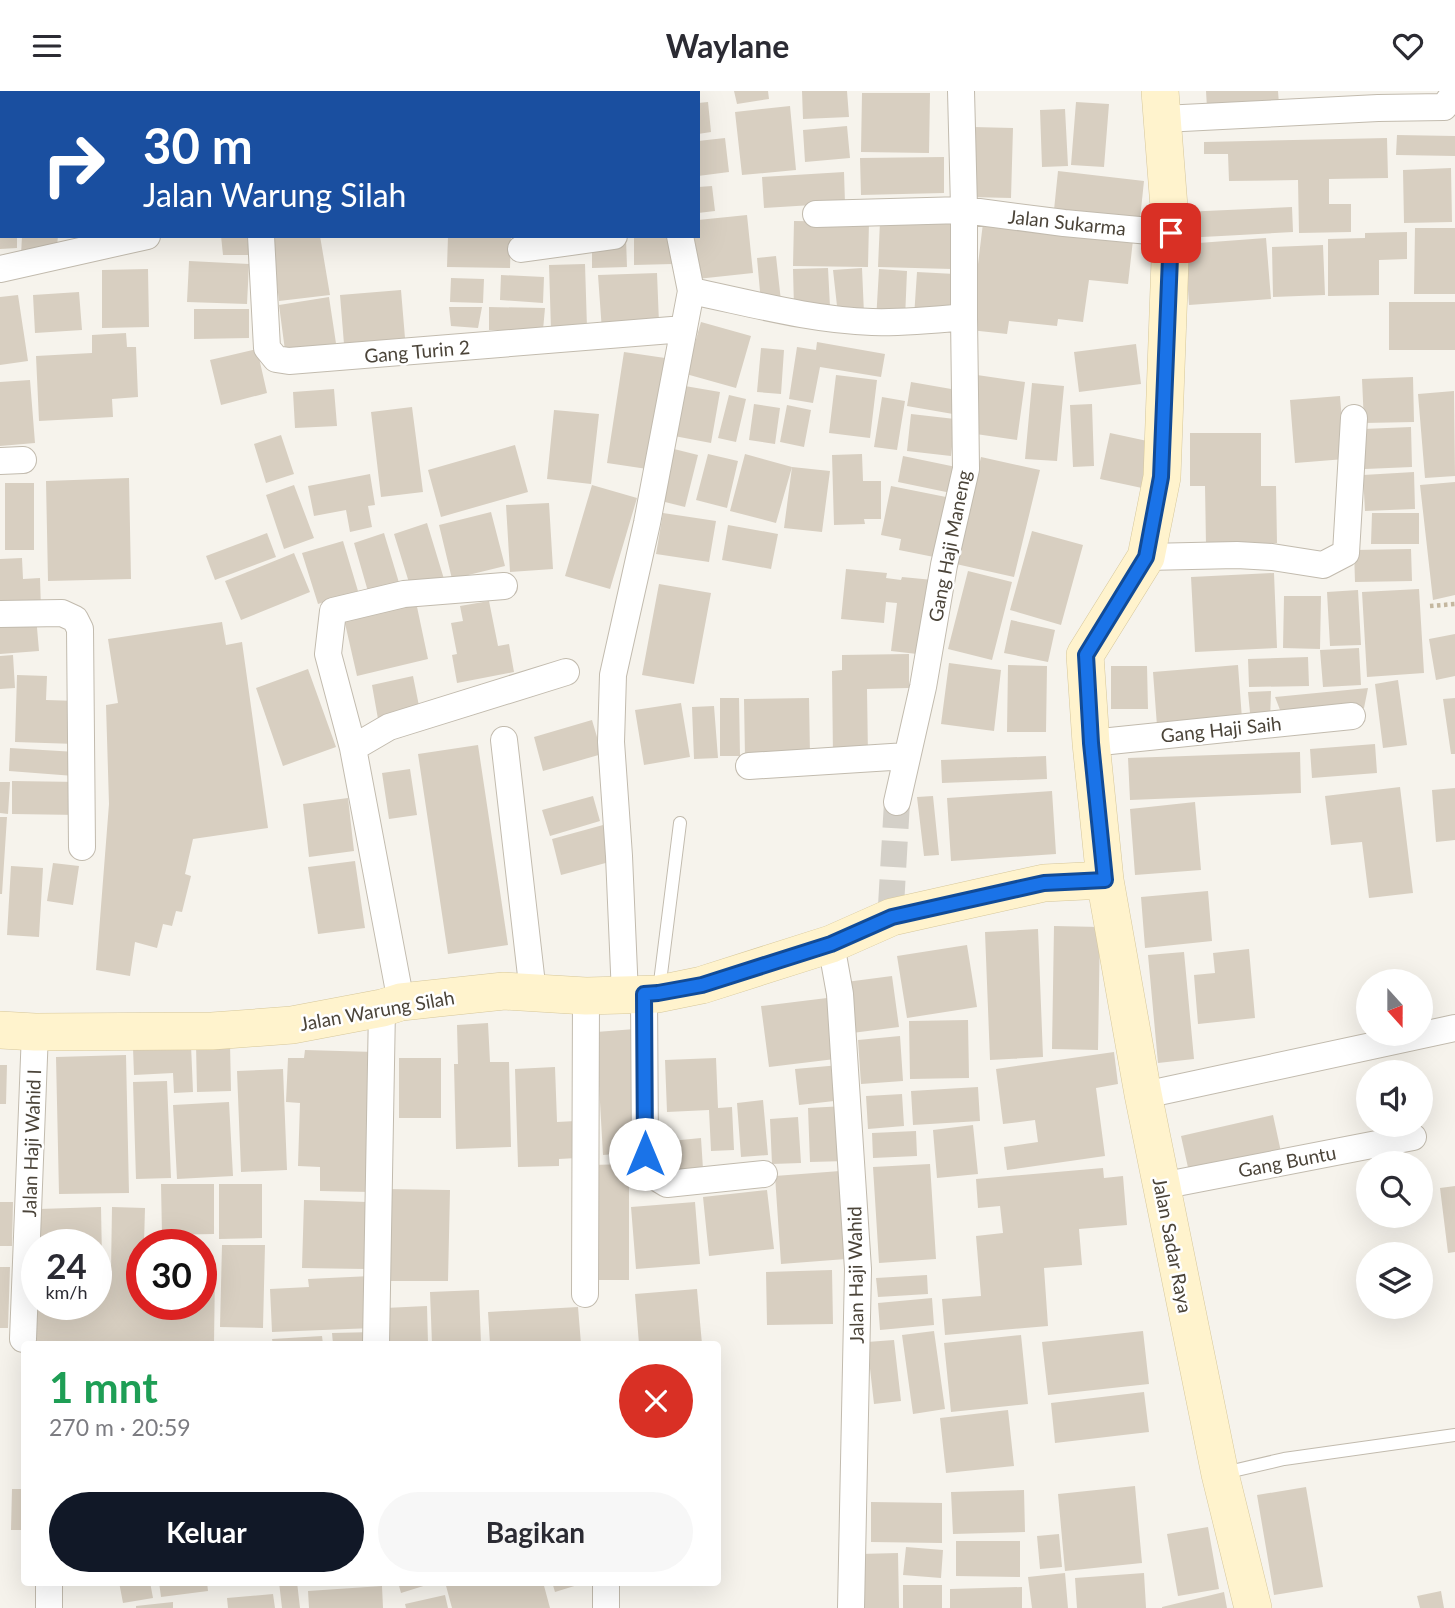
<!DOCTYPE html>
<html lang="id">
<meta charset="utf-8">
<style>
:root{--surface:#fff;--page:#f7f7f7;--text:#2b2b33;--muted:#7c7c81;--accent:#111827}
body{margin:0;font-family:Lato,sans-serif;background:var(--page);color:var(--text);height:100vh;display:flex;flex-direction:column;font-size:26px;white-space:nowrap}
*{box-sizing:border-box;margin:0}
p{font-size:23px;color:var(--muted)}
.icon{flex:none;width:38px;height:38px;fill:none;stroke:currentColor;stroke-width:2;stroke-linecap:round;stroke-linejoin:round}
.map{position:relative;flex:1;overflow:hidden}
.panel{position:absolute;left:21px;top:1250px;width:700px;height:245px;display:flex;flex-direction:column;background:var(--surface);border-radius:7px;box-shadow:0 7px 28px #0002}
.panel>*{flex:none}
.guide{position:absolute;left:0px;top:0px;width:700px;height:147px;box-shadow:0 7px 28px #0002;background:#1a4fa0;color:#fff;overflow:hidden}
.needle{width:46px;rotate:159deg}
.tools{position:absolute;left:1356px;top:878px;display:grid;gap:14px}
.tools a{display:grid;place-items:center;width:77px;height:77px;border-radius:50%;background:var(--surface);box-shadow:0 7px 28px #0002;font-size:35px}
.speed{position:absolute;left:21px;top:1138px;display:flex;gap:14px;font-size:35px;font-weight:700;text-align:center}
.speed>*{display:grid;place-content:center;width:91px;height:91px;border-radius:50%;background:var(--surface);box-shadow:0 7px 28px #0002;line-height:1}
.speed small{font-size:18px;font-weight:400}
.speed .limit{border:10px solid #d22;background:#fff;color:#111}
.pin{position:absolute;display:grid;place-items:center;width:60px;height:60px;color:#fff;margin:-30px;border-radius:14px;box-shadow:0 4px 10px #0006}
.me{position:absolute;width:77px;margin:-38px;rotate:0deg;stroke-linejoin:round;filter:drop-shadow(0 0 5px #0008)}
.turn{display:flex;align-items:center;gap:24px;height:147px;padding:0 28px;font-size:32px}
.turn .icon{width:91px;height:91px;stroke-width:2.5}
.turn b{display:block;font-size:49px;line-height:60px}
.round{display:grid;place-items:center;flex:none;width:74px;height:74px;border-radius:37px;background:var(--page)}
.head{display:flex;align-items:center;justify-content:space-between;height:119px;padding:0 28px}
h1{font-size:42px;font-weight:700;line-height:52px;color:#1e9e55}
.cta{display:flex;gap:14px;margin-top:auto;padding:14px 28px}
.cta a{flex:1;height:80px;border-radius:42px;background:var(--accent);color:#fff;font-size:28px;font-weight:700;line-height:80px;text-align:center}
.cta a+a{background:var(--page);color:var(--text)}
header{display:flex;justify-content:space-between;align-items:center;height:91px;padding:0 28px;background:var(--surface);font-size:32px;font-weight:700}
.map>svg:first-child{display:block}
.building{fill:#d8cfc1}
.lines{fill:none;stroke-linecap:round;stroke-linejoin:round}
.street-tunnel{stroke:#d4d0c8;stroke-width:26;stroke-dasharray:26 13;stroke-linecap:butt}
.lane-casing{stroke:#c2bbae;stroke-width:14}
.street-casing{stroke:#c2bbae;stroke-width:28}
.secondary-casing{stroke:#d6c79b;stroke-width:38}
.path{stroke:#c4b79f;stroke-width:4.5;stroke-dasharray:3.5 3.5;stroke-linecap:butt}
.lane{stroke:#fff;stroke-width:12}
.street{stroke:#fff;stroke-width:26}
.secondary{stroke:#fff3cd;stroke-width:37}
.route-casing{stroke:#114b97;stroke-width:18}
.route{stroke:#1a73e8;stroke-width:12}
.labels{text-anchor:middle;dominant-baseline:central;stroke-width:5;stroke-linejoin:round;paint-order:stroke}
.street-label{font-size:19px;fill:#4b4439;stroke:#fff}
</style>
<header><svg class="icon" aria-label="menu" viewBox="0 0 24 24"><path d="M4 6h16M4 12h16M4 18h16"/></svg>Waylane<svg class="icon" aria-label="heart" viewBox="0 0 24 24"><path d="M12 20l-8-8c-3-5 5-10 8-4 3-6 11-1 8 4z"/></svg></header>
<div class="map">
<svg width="1455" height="1517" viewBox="0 0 1455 1517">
<rect width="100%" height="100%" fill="#f6f3ec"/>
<path class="building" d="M734,0H768L769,8L737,13Z
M802,0H847L849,26L803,28Z
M1206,0H1278L1279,13L1207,17Z
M862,2H930L929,62L861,61Z
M708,11L711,41L698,43V12Z
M1076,11L1109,13L1104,76L1071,74Z
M790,15L796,79L742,84L735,21Z
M1065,18L1068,75L1042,76L1040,19Z
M847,35L850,67L805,71L803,39Z
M973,36L1013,37L1011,107L970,106Z
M1397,44L1455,45V65L1396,64Z
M725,47L729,81L698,85V50Z
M1387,47L1388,87L1329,88V113H1351V141L1299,142L1298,89L1229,90L1228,63H1204V51Z
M944,66V102L861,104L860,67Z
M1451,77L1452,131L1404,132L1403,79Z
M1058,80L1144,90L1140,128L1054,119Z
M844,81L845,112L764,117L762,86Z
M712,95L715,120L698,122V96Z
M1292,116L1293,141L1184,147L1183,121Z
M747,124L753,182L697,188L693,145H698V129Z
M794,130L869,131L868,176L793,175Z
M880,130L953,132L952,178L878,176Z
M983,132L1133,149L1128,193L1089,189L1083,231L1058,228L1057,235L1009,230L1007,243L970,239Z
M1415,137H1455V203H1414Z
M1407,141V168L1379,169V204L1328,205V148L1365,147V142Z
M0,145H17V157L0,158Z
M22,145H58L57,155L21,164Z
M221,145H247L249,164H223Z
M271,145H320L330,204L279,210Z
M448,145H511L510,177L447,176Z
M671,145L672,173L634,174V146Z
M626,147L627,176L592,177V151Z
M1266,147L1271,208L1189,214L1185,153Z
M1323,154L1325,204L1273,206L1272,156Z
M776,165L781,210L761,212L757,167Z
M189,170L249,173L247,213L187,211Z
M585,173L587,237L551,239L549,174Z
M828,177L830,216L794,217L793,178Z
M862,177L864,223L838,224L833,179Z
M148,178L149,236L102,237V179Z
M879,178L907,180L905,228L876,230Z
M917,181L955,183L951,221L914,226Z
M657,182L659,232L602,240L598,184Z
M501,184L544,186L543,212L500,209Z
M451,187L484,188L483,212L450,211Z
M401,199L405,247L344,253L340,204Z
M79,201L82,239L35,242L33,204Z
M18,204L28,270L0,274V206Z
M329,206L337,259L286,267L279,214Z
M1389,211H1455V259H1389Z
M449,216H482L478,237L451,235Z
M489,216L545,217L543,239H489Z
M194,218H249V247L194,248Z
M701,231L751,245L736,297L686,283Z
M126,242L127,256H136L138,306L112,308L113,326L39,330L36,265L92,262V244Z
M817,251L885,263L881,286L820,276L813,312L789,308L797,256L816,259Z
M1136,253L1141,293L1079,301L1074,261Z
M761,257L784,259L781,303L757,301Z
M257,258L267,302L221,314L210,269Z
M624,261L672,268L654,379L607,372Z
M836,284L877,289L870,347L829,342Z
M977,284L1025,291L1017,349L969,342Z
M1413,286L1414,331L1364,332L1362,288Z
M30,289L35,352L0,355V291Z
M911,291L957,299L953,323L907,315Z
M1032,292L1064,295L1057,370L1025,368Z
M679,294L720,301L711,352L669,344Z
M334,298L337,335L295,337L293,301Z
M1454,300L1455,385L1425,387L1418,303Z
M729,304L746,308L736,351L718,347Z
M1340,305L1345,368L1295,372L1290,309Z
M882,306L905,310L897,359L874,356Z
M754,313L780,317L775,353L749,349Z
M1092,313L1094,375L1073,376L1070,314Z
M787,314L811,319L804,356L780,351Z
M412,316L423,401L381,406L371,321Z
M554,319L599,323L591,393L547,388Z
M911,323L955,328L951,365L907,360Z
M1411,336L1412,376L1365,378L1363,338Z
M1110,342L1152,351L1142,397L1100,388Z
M1190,342H1261V395H1276L1277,452L1206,454L1205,395H1190Z
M281,344L294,383L266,392L254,353Z
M515,354L528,401L441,426L428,379Z
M666,356L698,364L685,416L653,408Z
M708,363L738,370L727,417L696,409Z
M745,363L792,376L776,432L730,420Z
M862,363L863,390H881V428H864L865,433L834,434L832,364Z
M903,365L956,376L951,402L898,391Z
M981,366L1040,379L1014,486L956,473Z
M792,376L830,380L822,441L784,437Z
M1414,381L1415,418L1365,420L1363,384Z
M370,383L375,414L368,415L372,436L350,441L346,419L314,425L308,395Z
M129,387L131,488L48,490L46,390Z
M1455,391V504L1433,509L1420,394Z
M5,392H34V459H5Z
M294,394L314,447L284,458L266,404Z
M592,394L637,407L610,498L565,485Z
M891,395L951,407L939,467L899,459L901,448L881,444Z
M549,412L553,478L510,481L506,414Z
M491,421L505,475L452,488L439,434Z
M663,422L716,430L709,471L656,463Z
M1372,422H1419V453H1371Z
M427,432L444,488L411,498L394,443Z
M728,434L778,443L771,478L722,469Z
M1032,440L1083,454L1061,534L1010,519Z
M267,442L276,466L215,489L206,465Z
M384,442L400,495L369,504L354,452Z
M343,450L358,500L318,513L302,462Z
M1411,458L1412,490L1355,491L1354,459Z
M294,462L310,501L241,529L225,490Z
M22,467L23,488L40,487L41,518L0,520V468Z
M846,478L887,482L886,487L901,489L902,486L933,489L926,564L891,560L897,512L886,511L884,532L841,528Z
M968,480L1012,491L992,569L948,558Z
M1274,482L1277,557L1195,561L1191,486Z
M659,493L711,502L694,593L642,584Z
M1419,498L1424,582L1367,586L1362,501Z
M1358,499L1361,554L1330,555L1327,501Z
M1284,505H1321L1320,558L1283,557Z
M489,510L498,555L509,553L514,581L457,592L452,564L457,563L451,532L463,530L460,515Z
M416,511L428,568L357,585L344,528Z
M36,525L39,560L0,563V528Z
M1011,529L1055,539L1048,571L1004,562Z
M222,531L226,554L242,551L268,737L193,748L185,783L191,785L182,821L176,820L172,835L163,833L157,857L135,851L130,885L96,879L109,713L106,614L118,612L108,548Z
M1455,543V585L1436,589L1429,548Z
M1359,557L1361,594L1323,596L1320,559Z
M909,563V597L867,598L868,666L833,667L832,580L842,579V564Z
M13,564L15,597L0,598V565Z
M1308,566L1309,595L1249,596L1248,568Z
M949,572L1001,579L994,640L941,633Z
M1008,574L1047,575L1046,641H1007Z
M1238,574L1242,628L1157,635L1153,581Z
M1111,575H1147L1148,618H1111Z
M308,578L336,656L283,675L256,597Z
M17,584L47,585L46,609L78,610L76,653L15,651Z
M413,585L420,620L378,628L372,594Z
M1398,589L1407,654L1383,657L1375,593Z
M1368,597L1364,617L1282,624L1275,606Z
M1271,600L1270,631L1251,632L1248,601Z
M720,607H739L740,665H720Z
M809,607L810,665L745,666L744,608Z
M1455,607V663H1451L1443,608Z
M681,612L690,666L644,674L635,619Z
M714,615L718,667L694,668L692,616Z
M592,629L602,663L543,680L534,646Z
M1375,653L1377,682L1312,687L1310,658Z
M478,654L508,854L448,863L418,663Z
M10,657L76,661L74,685L9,680Z
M1300,661L1301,702L1130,709L1128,667Z
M1046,665L1047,688L942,692L941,669Z
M410,678L417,724L389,728L382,682Z
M12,690L80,691L79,724L12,723Z
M0,691H10L8,723L0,722Z
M1400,696L1413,802L1369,807L1362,751L1331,754L1325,705Z
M1455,697V749L1436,751L1432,699Z
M1052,700L1056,763L951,770L947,707Z
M593,705L600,730L550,745L542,719Z
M933,705L939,764L924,765L917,706Z
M348,707L354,760L309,766L303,713Z
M1195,711L1201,779L1135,784L1130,718Z
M0,726H7L2,803H0Z
M603,734L613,770L561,784L552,748Z
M355,770L365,837L318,843L308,776Z
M53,772L79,775L73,814L47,810Z
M11,775L43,777L39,846L7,844Z
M1208,800L1212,850L1145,857L1141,806Z
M1054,835L1100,836L1098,959L1052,958Z
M1038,838L1043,966L990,969L985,841Z
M967,854L977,916L907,927L897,865Z
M1249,858L1255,927L1198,933L1194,884L1215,882L1213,862Z
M1184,861L1194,968L1158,972L1148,864Z
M892,885L899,936L852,942L846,891Z
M827,907L835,968L769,976L761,915Z
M968,929L969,987L910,988L909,930Z
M488,932L490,971H509L511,1056L456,1058L454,973H458L457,934Z
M635,938L642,1061L603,1064L596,941Z
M900,945L903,990L861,993L858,949Z
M230,952L231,1000L197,1001L196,953Z
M191,954L193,1001L174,1002L173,982L134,984L133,957Z
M305,959L375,961L371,1101L320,1100V1076L298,1075L300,1012L286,1011L288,967H304Z
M1114,961L1118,993L1096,997L1105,1065L1007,1079L1004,1056L1038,1051L1035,1029L1003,1033L996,978Z
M126,964L129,1102L59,1103L56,966Z
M399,967H441V1027H399Z
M716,967L718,1017L732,1016L734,1059L711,1060L709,1019L667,1021L665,969Z
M0,974H7L6,1013H0Z
M840,974L843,1009L799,1014L795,978Z
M555,976L557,1031L576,1030L577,1067L559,1068V1075L518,1076L515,978Z
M283,978L287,1079L241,1081L237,980Z
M167,990L171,1087L136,1088L133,991Z
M978,996L980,1030L913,1034L911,1000Z
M902,1003L904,1035L868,1038L866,1005Z
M763,1009L768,1064L741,1066L737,1012Z
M229,1011L233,1085L177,1088L173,1014Z
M845,1015L847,1070L810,1071L808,1017Z
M1273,1024L1281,1061L1189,1081L1181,1045Z
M798,1026L801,1072L772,1073L770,1028Z
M973,1034L978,1083L937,1087L933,1039Z
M916,1040L917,1065L873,1067L872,1042Z
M701,1047L703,1078L663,1082L660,1051Z
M629,1073V1189H591V1074Z
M930,1073L936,1168L879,1172L873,1076Z
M1103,1077L1104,1087L1123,1085L1127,1134L1079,1138L1082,1174L1044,1177L1048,1235L945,1244L942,1208L981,1205L976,1145L1003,1142L1000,1115L978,1117L976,1088Z
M840,1080L846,1168L781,1173L775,1085Z
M161,1093H214V1143L162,1144Z
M219,1093H262V1147L219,1148Z
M1455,1095V1161L1448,1162L1440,1097Z
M384,1098L450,1099L448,1190H383Z
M767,1099L774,1158L709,1165L703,1106Z
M304,1109L367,1111L365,1178L302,1177Z
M0,1111H13L12,1155H0Z
M695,1111L700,1173L636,1178L631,1116Z
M101,1116L102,1169H96V1153H39V1118Z
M112,1116L145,1117L144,1153H142V1213H201V1179H215L214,1253H33L37,1213H96V1179L111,1180Z
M195,1149V1153H150V1150Z
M222,1154H265L263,1237L220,1236Z
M0,1176H10L8,1237H0Z
M832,1179L833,1233L767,1234L766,1181Z
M927,1184L928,1203L878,1206L876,1187Z
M371,1185L373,1237L272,1241L270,1198L309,1196L308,1188Z
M697,1198L702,1253H639L635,1203Z
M479,1199L481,1253H432L430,1201Z
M932,1207L934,1234L880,1239L878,1212Z
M427,1215L428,1252L387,1253L385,1217Z
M578,1216L581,1253H490L488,1221Z
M934,1240L945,1318L913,1323L902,1244Z
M1143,1240L1149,1293L1048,1304L1042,1251Z
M374,1241V1253H333L332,1242Z
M1021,1244L1028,1313L951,1321L944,1252Z
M322,1245L323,1253H273L272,1248Z
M894,1249L901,1310L874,1313L867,1251Z
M1144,1301L1149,1341L1055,1352L1051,1312Z
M1008,1319L1014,1375L946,1382L940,1327Z
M1135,1395L1142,1472L1065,1480L1058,1403Z
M1306,1396L1323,1496L1274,1504L1257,1404Z
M12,1398H24V1439H11Z
M1024,1399L1025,1441L953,1443L951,1401Z
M871,1411L942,1412V1452L871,1451Z
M1208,1436L1219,1498L1178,1505L1167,1443Z
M1059,1443L1062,1476L1040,1478L1037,1445Z
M956,1450H1020V1486L956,1485Z
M906,1456L943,1459L941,1487L903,1484Z
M898,1462L899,1517H860L859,1463Z
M1065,1482L1068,1517H1032L1028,1486Z
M1144,1482L1146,1517H1077L1075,1487Z
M119,1491H150L153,1507L123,1512Z
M159,1491H207L208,1500L161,1506Z
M279,1491H297L300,1517H282Z
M398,1491H433V1492L401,1502Z
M445,1491H543L550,1517H452Z
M552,1491H584V1492L555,1501Z
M903,1494H942V1517H903Z
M382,1495L383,1517H309L308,1500Z
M1022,1496V1517H950V1498Z
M1441,1500L1444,1517H1420L1417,1505Z
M1224,1501L1227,1517H1162V1516Z
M273,1503L275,1517H228L227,1507Z
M445,1504L448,1517H406L405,1513Z
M173,1511V1517H136V1515Z"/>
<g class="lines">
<path class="street-tunnel" d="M891,815L897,711"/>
<g class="lane-casing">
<path id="lane" d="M659,899L680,732
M1224,1382L1284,1368L1455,1344"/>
</g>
<g class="street-casing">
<path id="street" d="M537,2V0
M1163,28L1378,17L1444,16L1455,1
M816,123L964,119L1064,132L1171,142
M261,145L267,257L276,268L289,270L684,238
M521,158L614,145
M0,178L147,145
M691,200C750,212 811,229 872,231C903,232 933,229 964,226
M0,370L23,369
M1146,466L1237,464L1272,466L1323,474L1346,462L1354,327
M0,523L62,522L75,528L80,538L82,756
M504,649L533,902
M1091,652L1352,625
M353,657L389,636L566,581
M749,675L907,665
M897,711L923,596L944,474L966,378L964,226V116L961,0
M831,853L840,903L858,1178L851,1517
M644,903L645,1063L649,1082L667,1093L764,1083
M625,904L619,765L611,651L613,584L647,432L691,200L680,145
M401,911L353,657L328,563L333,520L404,503L504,495
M1163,1000L1455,937
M1161,1095L1413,1046
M585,1203L586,905
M23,1248L35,941
M376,1253L382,917
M606,1491V1517
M49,1517V1491"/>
</g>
<g class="secondary-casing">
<path id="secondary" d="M1160,0L1171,142L1162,386L1146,466L1085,564L1091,652L1105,789L1143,1003L1220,1383L1253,1517
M0,939L35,941L212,940L292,934L382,917L401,911L504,900L586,905L658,903L702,894L831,853L892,826L1044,792L1105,789"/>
</g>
<path class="path" d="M1430,515L1455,513"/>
<use href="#lane" class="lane"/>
<use href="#street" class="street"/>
<use href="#secondary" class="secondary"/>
</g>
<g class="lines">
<g class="route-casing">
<path id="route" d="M645,1063L644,903L658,902L702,894L831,853L892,826L1044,792L1105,789L1091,652L1086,564L1146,466L1161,386L1171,142"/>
</g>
<use href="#route" class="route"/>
</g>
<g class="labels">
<g class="street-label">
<text transform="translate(1067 131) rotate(6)">Jalan Sukarma</text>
<text transform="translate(417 260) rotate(-5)">Gang Turin 2</text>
<text transform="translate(949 455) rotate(-79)">Gang Haji Maneng</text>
<text transform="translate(1221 638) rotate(-6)">Gang Haji Saih</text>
<text transform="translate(377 919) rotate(-10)">Jalan Warung Silah</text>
<text transform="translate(31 1052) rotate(-88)">Jalan Haji Wahid I</text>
<text transform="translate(1287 1070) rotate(-11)">Gang Buntu</text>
<text transform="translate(1173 1154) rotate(79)">Jalan Sadar Raya</text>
<text transform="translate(855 1184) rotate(-91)">Jalan Haji Wahid</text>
</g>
</g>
</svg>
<div class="tools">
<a><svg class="needle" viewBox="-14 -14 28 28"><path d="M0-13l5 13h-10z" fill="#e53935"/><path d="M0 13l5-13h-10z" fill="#7c7c81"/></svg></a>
<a><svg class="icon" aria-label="sound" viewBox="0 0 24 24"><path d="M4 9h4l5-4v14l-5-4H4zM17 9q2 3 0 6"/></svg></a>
<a><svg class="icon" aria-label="search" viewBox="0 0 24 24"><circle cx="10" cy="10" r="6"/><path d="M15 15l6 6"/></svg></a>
<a><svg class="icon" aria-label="layers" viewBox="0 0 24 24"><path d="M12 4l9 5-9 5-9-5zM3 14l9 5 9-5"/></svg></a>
</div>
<div class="speed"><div>24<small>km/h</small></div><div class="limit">30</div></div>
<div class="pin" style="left:1171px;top:142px;background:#d93025"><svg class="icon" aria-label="arrive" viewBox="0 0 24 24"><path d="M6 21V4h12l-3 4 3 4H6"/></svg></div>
<svg class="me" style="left:645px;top:1063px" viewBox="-20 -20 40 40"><circle r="19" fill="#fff"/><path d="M0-13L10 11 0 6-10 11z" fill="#1a73e8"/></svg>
<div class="guide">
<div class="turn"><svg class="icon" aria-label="right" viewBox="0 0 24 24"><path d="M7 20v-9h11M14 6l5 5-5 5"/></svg><div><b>30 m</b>Jalan Warung Silah</div></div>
</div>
<section class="panel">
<div class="head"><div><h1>1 mnt</h1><p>270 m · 20:59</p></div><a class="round" style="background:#d93025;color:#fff"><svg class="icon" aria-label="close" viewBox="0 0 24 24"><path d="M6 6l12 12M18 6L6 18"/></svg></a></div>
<div class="cta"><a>Keluar</a><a>Bagikan</a></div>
</section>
</div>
